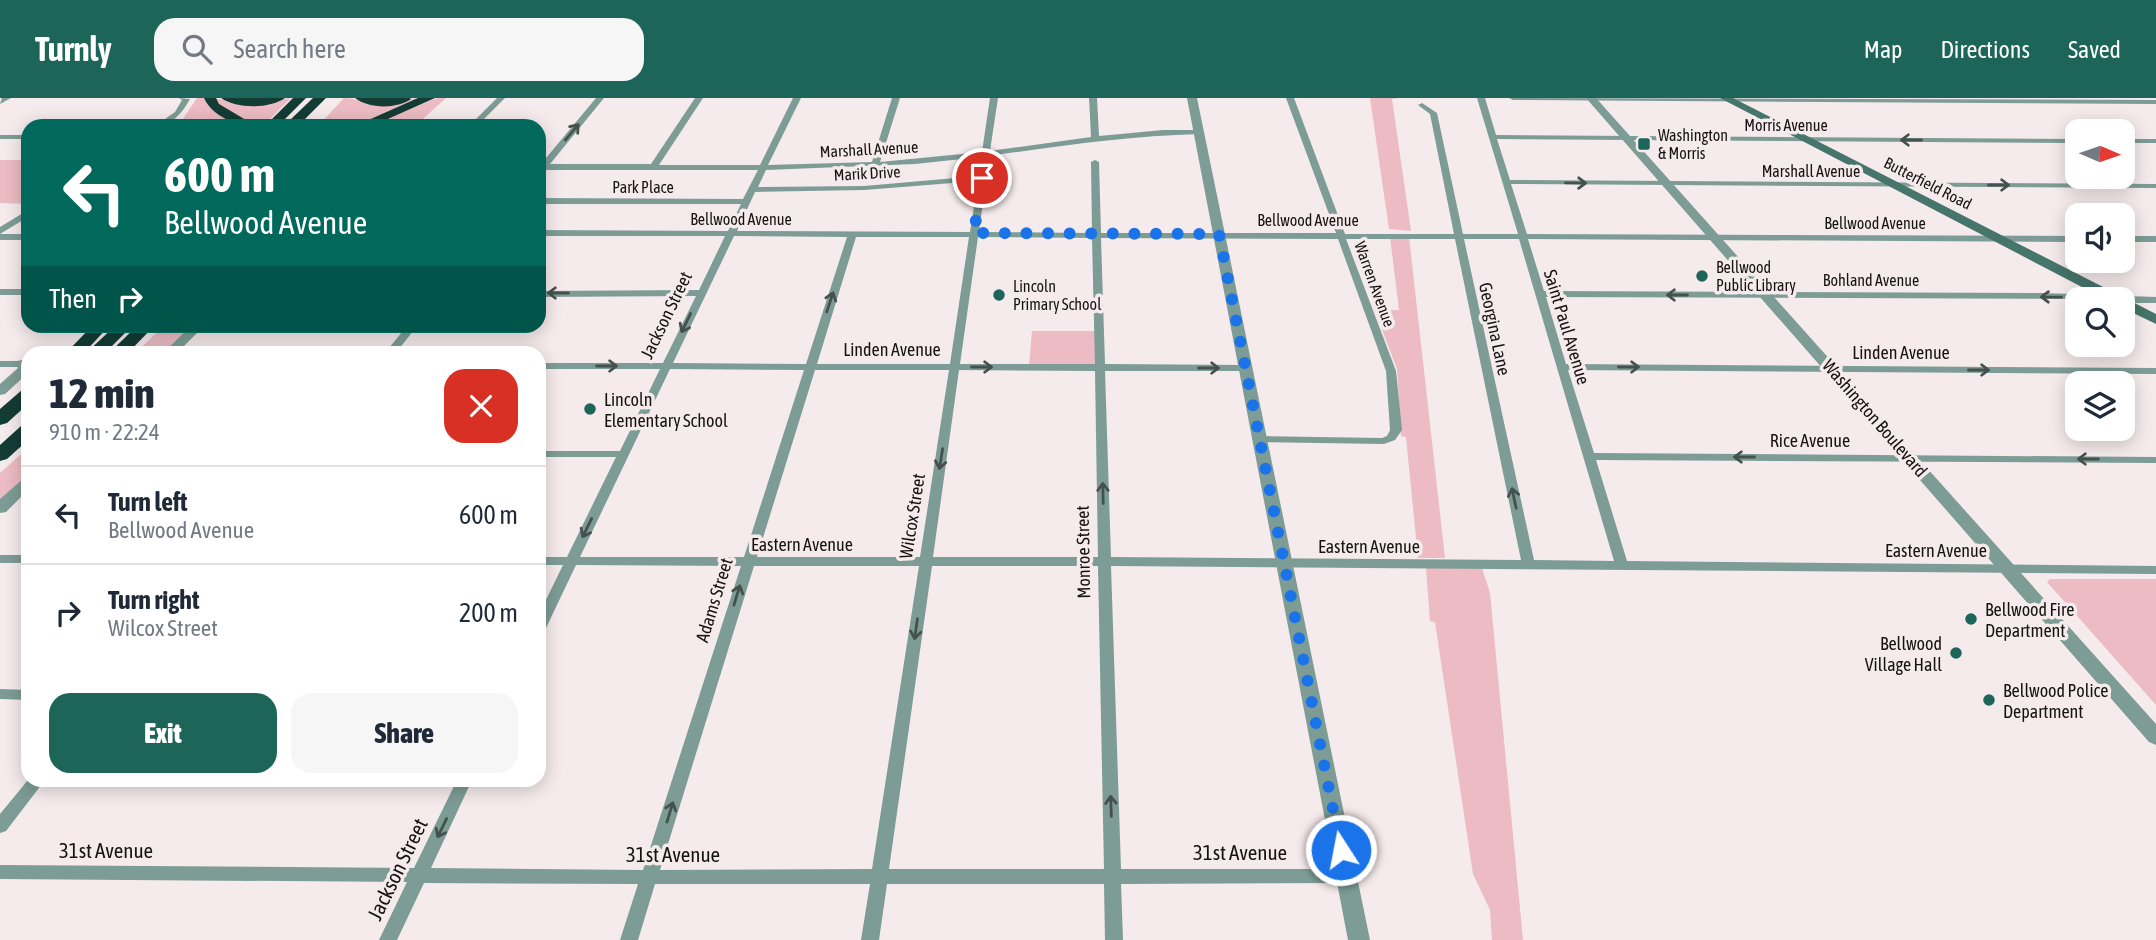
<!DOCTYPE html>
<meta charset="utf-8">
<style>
:root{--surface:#fff;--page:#f6f6f7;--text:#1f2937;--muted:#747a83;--line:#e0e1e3;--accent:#1d6559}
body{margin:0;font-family:"Asap Condensed",sans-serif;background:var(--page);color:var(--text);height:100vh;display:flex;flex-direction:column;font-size:26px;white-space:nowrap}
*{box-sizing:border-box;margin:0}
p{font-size:23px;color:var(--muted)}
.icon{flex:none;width:38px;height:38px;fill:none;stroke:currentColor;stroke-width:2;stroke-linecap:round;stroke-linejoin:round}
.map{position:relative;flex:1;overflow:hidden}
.side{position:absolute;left:21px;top:248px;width:525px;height:441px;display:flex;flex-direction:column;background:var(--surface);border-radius:21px;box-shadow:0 4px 18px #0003}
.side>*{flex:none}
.guide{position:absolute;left:21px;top:21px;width:525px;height:214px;border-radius:21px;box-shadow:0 4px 18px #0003;background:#00695c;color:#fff;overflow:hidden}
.needle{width:46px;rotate:92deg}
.tools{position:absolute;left:2065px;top:21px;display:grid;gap:14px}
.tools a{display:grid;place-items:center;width:70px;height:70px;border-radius:14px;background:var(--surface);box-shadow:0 4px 18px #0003;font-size:35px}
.pin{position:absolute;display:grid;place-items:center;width:60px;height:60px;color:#fff;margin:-30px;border:4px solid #fff;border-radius:50%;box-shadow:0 2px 7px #0007}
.me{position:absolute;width:77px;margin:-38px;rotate:349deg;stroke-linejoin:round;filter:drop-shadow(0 0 5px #0008)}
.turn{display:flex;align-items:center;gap:24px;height:147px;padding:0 28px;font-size:32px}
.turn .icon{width:91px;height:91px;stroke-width:2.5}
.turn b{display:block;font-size:49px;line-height:60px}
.then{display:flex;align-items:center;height:66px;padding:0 28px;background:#0003;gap:14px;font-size:26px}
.round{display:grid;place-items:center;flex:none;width:74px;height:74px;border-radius:21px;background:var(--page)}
.head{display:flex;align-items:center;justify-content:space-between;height:119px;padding:0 28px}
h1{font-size:42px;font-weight:800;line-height:52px}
.cta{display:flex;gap:14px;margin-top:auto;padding:14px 28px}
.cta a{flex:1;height:80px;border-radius:21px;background:var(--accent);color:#fff;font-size:28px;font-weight:800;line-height:80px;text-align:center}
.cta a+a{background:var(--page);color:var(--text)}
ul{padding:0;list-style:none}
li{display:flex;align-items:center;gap:21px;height:98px;padding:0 28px;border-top:2px solid var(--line)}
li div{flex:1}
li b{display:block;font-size:26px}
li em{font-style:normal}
header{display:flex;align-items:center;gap:42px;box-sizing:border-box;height:98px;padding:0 35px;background:var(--accent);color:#fff}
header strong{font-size:33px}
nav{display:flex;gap:38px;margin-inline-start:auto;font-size:24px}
.search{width:490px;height:63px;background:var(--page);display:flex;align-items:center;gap:18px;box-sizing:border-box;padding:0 24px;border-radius:21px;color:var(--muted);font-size:26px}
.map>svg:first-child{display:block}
.green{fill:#ecbbc3}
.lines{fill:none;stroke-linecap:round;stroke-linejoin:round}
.minor{fill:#7d9c95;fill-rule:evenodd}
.tertiary{fill:#7d9c95;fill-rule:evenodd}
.secondary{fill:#45756b;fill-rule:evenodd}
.motorway{fill:#133c35;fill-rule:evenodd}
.oneway{stroke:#45514e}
.route{stroke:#1a73e8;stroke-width:12;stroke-dasharray:0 21.6}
.poi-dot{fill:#1d6559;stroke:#f5eaec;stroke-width:2.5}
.labels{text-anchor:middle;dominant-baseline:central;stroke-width:7;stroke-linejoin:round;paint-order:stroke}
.far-street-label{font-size:16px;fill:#171313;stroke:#f5eaec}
.far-poi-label{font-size:16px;fill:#171313;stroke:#f5eaec;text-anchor:start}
.street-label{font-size:18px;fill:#171313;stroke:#f5eaec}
.poi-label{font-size:18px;fill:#171313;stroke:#f5eaec;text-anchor:start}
.near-street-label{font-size:21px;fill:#171313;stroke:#f5eaec}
</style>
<header>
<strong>Turnly</strong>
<div class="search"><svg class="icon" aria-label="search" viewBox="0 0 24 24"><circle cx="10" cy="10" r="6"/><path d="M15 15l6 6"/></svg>Search here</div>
<nav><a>Map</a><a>Directions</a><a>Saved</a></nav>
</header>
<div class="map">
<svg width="2156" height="842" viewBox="0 0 2156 842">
<rect width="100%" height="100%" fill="#f5eaec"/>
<path class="green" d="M197,0H205L211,10L244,28H187L181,24Z
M214,0L247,6L291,0L263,28H255L218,6Z
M344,0C354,0 358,3 366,5C385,7 403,1 422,0L356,28H318Z
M437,0H446L415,28H368Z
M1370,0H1398L1392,1L1411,133L1389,131Z
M0,62H28V106L0,105Z
M1390,139H1409L1445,460H1418L1406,339L1401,338L1397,271L1375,213L1399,212Z
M164,228H193L163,255L134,256Z
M1032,233H1098V269H1029Z
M28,350V378L0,404V375Z
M1426,470H1482L1490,495L1523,842H1492L1490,812L1473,776L1435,524L1430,523Z
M2050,481H2156V607L2047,484Z"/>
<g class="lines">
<path class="minor" d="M2,0H11L0,6Z
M179,0L190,1C182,15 172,28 155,28L175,14L182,2Z
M497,0H505L477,28H469Z
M596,0H604L550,66H651L695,0H703L659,67H760L793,0H801L768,67L872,64L892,0H900L880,64L982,54L990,0H998L990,53L1091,39L1089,0H1097L1099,38L1163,32H1199L1203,34L1199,36C1128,38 1059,48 989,58L979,134L1092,135L1091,64L1095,62L1099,64L1101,135H1336L1286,0H1294L1345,136H1454L1430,16L1418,7L1422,5L1437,15L1463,136H1518L1477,0H1485L1496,37L2077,41V45L1497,41L1510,82L2156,86V90L1511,86L1527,136L2077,138V144L1528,141L1544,193L2043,195L2156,199V205H2123V201L1546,199L1566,266L2156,270V276L1568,272L1594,355L2156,359V365L1596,362L1627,463L2156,468V476L1111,468L1121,771H1346L1352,773L1354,778L1352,783L1346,785L1121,786L1123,842H1105L1104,786H887L879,842H861L870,786H655L638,842H620L638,786L424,785L397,842H379L407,784L0,781V767L414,770L457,682H472L431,770L643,772L741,468L576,467L546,530L544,533L539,535V516L563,467H539V459H567L616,359H539V353H620L660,271H539V265H663L696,198L539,199V193L699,192L725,138H539V132L728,133L741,106H539V100L743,101L758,72H539V66H541ZM981,59L979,78L864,88L758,89L766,72L915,66ZM978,83L970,134L737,133L755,94L864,92ZM734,138L847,139L806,266L673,265ZM856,139H969L950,266H817ZM978,139L1092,140L1095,266H960ZM1101,140L1338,141L1386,273L1390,332L1387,338L1382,340L1261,338L1255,341L1261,344L1384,346L1395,342L1402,332L1396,273L1346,141H1455L1521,462L1111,459L1105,273H1246L1251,270L1246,267L1105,266ZM1464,141H1519L1614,463L1534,462ZM670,271L804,272L744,459H580ZM815,272H949L920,459H757ZM959,272L1095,273L1098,459H933ZM754,468H919L872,771L660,772ZM932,468H1098L1104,771H889Z
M1509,0L2156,2V6L1513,2Z
M0,37H28V41H0Z
M2123,41H2156V45H2123Z
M28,112V119L0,136V129Z
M2123,138H2156V144H2123Z
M0,191H28V197H0Z
M407,228H417L395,256H384Z
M0,263H22L27,266L22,269H0Z
M0,457H28V465H0Z
M0,591L28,592V602L0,601Z
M28,682H45L6,733L0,735V716Z"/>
<path class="tertiary" d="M1187,0H1197L1370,842H1348Z
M1586,0H1596L2156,626V647L2149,644Z
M0,136H28V142H0Z
M191,228H204L176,256H162Z
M22,262L28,264V275L5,296L0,297V286L18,270L15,266L17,263Z
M28,379V392L6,414L0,415V401L23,381Z"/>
<path class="secondary" d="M1720,0H1733L2156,216V226L2123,210V201H2105Z"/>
<path class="motorway" d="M204,0H216L219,6L256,28C237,28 213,19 204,0Z
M221,0H285C269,11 237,11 221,0Z
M293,0H306L278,28H265Z
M313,0H326L298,28H290V22Z
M355,0H410L411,1C397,11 369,11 355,0Z
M418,0H435L372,28H355Z
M92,228H109L83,256H65Z
M115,228H132L104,256H85Z
M137,228H154L127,256H108Z
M28,290V306L7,325L0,327V311L22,292Z
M28,326V342L7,361L0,363V347L21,328Z"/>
</g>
<defs><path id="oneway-shaft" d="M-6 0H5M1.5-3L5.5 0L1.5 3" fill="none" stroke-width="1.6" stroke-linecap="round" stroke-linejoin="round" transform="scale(1.75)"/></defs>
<g class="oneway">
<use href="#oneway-shaft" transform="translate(572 34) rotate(-50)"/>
<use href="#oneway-shaft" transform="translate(1911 42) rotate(-180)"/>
<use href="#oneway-shaft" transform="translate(1576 85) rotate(1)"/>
<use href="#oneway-shaft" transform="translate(1999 87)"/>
<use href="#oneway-shaft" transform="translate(558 195) rotate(180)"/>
<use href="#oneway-shaft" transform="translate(1677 197) rotate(-180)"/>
<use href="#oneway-shaft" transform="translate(2051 199) rotate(-179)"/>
<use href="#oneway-shaft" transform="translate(830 204) rotate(-72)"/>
<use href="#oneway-shaft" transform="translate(686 225) rotate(116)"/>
<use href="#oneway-shaft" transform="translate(607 268)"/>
<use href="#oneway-shaft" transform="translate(982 269)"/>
<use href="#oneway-shaft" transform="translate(1629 269)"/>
<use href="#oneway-shaft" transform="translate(1209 270)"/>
<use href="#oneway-shaft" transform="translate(1979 272)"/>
<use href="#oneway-shaft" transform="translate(1744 359) rotate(-180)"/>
<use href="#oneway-shaft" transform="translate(941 361) rotate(99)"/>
<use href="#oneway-shaft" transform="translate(2088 361) rotate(-180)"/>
<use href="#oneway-shaft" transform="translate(1103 395) rotate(-91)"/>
<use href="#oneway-shaft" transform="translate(1514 400) rotate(-102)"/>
<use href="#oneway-shaft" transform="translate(587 430) rotate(116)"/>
<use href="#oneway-shaft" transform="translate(737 497) rotate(-73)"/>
<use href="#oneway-shaft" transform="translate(916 531) rotate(98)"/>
<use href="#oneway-shaft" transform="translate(1111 708) rotate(-92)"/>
<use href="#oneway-shaft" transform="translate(670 714) rotate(-73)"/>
<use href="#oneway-shaft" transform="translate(442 730) rotate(116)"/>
</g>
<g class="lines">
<path class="route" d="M982,80L974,135L1219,136L1341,752"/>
</g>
<g class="poi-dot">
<rect x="1637" y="39" width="14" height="14" rx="3.5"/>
<circle cx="1702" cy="178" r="7"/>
<circle cx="999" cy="197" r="7"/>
<circle cx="590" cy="311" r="7"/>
<circle cx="1971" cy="521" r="7"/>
<circle cx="1956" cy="555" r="7"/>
<circle cx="1989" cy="602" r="7"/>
</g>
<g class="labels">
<g class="far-street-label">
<text x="1786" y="27">Morris Avenue</text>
<text transform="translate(869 51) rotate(-3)">Marshall Avenue</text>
<text x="1811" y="73">Marshall Avenue</text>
<text transform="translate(867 75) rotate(-3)">Marik Drive</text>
<text transform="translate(1928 85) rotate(27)">Butterfield Road</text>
<text x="643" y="89">Park Place</text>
<text x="741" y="121">Bellwood Avenue</text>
<text x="1308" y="122">Bellwood Avenue</text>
<text x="1875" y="125">Bellwood Avenue</text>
<text x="1871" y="182">Bohland Avenue</text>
<text transform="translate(1375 186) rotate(70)">Warren Avenue</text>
</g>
<g class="far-poi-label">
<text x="1658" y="37">Washington<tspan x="1658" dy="18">&amp; Morris</tspan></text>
<text x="1716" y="169">Bellwood<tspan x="1716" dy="18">Public Library</tspan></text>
<text x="1013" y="188">Lincoln<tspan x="1013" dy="18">Primary School</tspan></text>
</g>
<g class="street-label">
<text transform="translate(666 217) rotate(-64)">Jackson Street</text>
<text transform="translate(1567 229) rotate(73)">Saint Paul Avenue</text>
<text transform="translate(1495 231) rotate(78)">Georgina Lane</text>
<text x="892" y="251">Linden Avenue</text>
<text x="1901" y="254">Linden Avenue</text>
<text transform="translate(1875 320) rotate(49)">Washington Boulevard</text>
<text x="1810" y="342">Rice Avenue</text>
<text transform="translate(912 418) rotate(-81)">Wilcox Street</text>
<text x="802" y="446">Eastern Avenue</text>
<text x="1369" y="448">Eastern Avenue</text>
<text x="1936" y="452">Eastern Avenue</text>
<text transform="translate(1083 454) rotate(-91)">Monroe Street</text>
<text transform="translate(714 502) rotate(-73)">Adams Street</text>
</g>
<g class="poi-label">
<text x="604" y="301">Lincoln<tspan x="604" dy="21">Elementary School</tspan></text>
<text x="1985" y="511">Bellwood Fire<tspan x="1985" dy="21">Department</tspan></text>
<text x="1942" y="545" text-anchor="end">Bellwood<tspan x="1942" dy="21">Village Hall</tspan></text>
<text x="2003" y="592">Bellwood Police<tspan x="2003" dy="21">Department</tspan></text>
</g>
<g class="near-street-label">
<text x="106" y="752">31st Avenue</text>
<text x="1240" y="754">31st Avenue</text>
<text x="673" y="756">31st Avenue</text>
<text transform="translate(397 771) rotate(-64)">Jackson Street</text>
</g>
</g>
</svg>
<div class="tools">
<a><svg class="needle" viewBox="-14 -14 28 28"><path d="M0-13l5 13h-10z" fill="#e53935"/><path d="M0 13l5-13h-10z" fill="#747a83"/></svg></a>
<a><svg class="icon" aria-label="sound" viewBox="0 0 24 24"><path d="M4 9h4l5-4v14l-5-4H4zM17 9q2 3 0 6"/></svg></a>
<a><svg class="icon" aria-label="search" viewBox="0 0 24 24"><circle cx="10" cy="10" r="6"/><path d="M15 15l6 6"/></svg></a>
<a><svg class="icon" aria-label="layers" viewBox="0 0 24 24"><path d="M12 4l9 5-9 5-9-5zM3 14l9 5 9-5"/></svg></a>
</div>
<div class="pin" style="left:982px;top:80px;background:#d93025"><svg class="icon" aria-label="arrive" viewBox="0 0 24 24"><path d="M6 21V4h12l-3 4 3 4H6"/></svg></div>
<svg class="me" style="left:1341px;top:752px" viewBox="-20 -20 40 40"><circle r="17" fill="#1a73e8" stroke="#fff" stroke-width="3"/><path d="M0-11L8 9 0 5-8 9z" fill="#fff"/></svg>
<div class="guide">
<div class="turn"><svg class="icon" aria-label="left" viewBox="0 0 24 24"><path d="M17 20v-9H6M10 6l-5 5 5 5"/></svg><div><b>600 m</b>Bellwood Avenue</div></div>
<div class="then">Then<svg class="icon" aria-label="right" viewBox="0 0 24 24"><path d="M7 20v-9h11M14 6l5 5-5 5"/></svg></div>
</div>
<section class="side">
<div class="head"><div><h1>12 min</h1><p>910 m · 22:24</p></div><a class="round" style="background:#d93025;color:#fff"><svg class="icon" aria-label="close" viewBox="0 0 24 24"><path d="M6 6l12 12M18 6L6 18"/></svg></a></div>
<ul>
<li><svg class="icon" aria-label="left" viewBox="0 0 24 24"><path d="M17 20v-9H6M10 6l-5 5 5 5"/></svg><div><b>Turn left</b><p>Bellwood Avenue</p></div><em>600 m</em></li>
<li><svg class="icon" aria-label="right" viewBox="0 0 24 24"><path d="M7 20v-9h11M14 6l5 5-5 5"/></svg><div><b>Turn right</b><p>Wilcox Street</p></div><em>200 m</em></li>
</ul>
<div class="cta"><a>Exit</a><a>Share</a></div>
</section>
</div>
